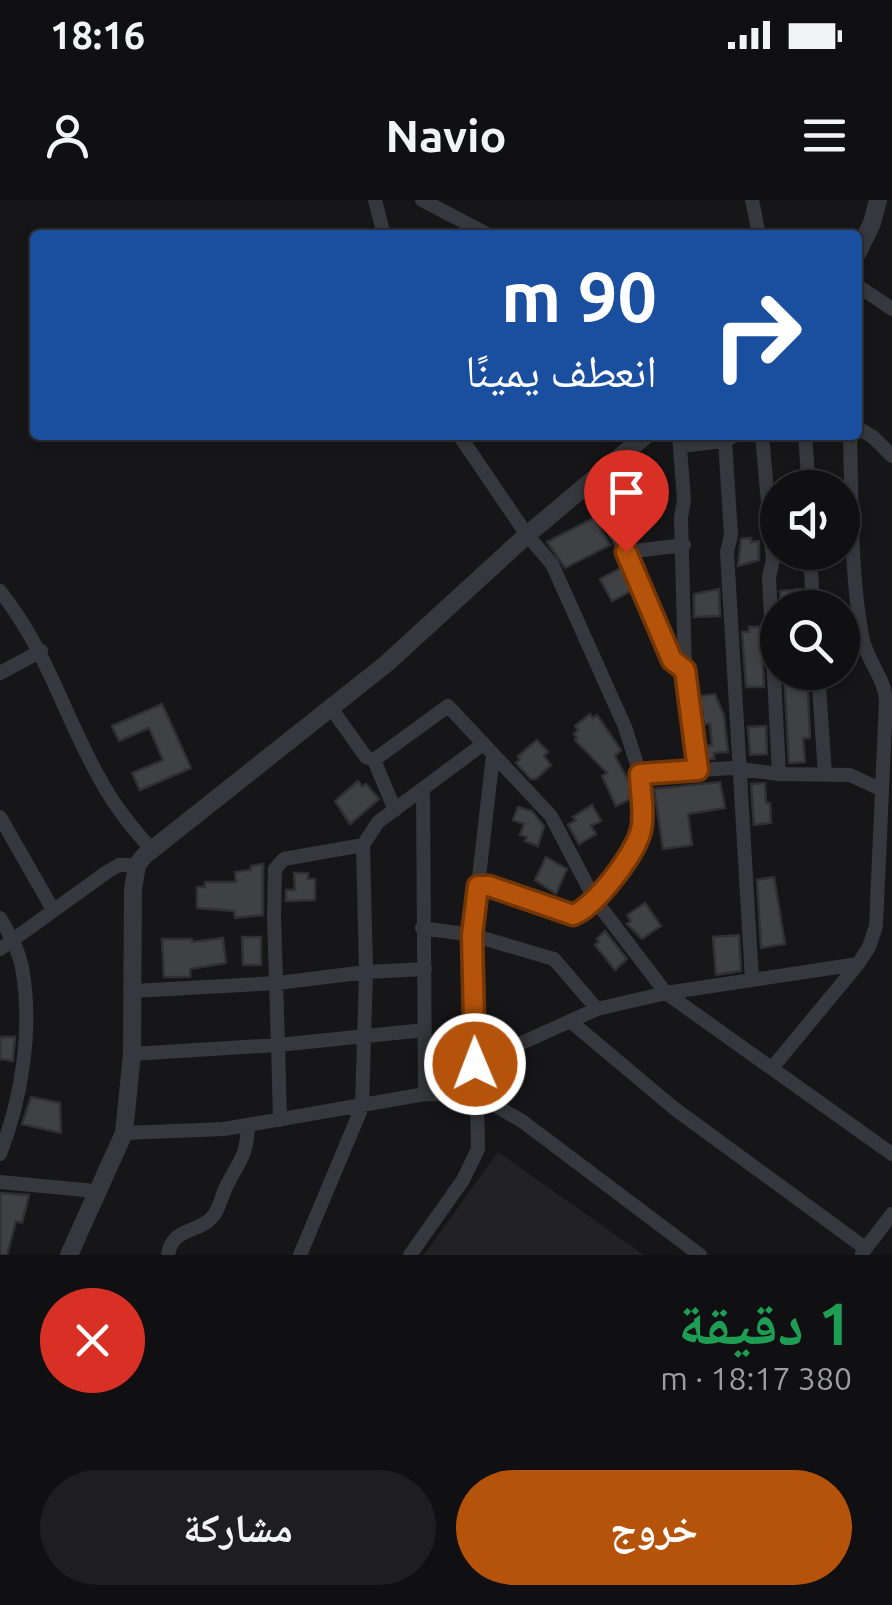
<!DOCTYPE html>
<html lang="ar">
<meta charset="utf-8">
<style>
:root{--surface:#101012;--page:#1e1e20;--text:#f1f3f6;--muted:#9c9d9f;--line:#303032;--accent:#b45309}
body{margin:0;font-family:Ubuntu,"Noto Naskh Arabic",sans-serif;background:var(--page);color:var(--text);direction:rtl;height:100vh;display:flex;flex-direction:column;font-size:38px;white-space:nowrap}
*{box-sizing:border-box;margin:0}
p{font-size:32px;color:var(--muted)}
.icon{flex:none;width:55px;height:55px;fill:none;stroke:currentColor;stroke-width:2;stroke-linecap:round;stroke-linejoin:round}
.map{position:relative;height:1055px;overflow:hidden;direction:ltr}
.drawer{display:flex;flex-direction:column;background:var(--surface);flex:1}
.drawer>*{flex:none}
.banner{position:absolute;left:30px;top:30px;width:832px;height:210px;border-radius:10px;box-shadow:0 2px 8px #0004,0 0 0 2px var(--line);direction:rtl;background:#1a4fa0;color:#fff;overflow:hidden}
.tools{position:absolute;left:760px;top:270px;display:grid;gap:20px}
.tools a{display:grid;place-items:center;width:100px;height:100px;border-radius:50%;background:var(--surface);box-shadow:0 2px 8px #0004,0 0 0 2px var(--line);font-size:50px}
.pin{position:absolute;display:grid;place-items:center;width:85px;height:85px;color:#fff;margin:-102px -42px;border-radius:50% 50% 50% 0;rotate:-45deg;box-shadow:0 0 10px #0007}
.pin .icon{rotate:45deg}
.me{position:absolute;width:110px;margin:-55px;rotate:359deg;stroke-linejoin:round;filter:drop-shadow(0 0 8px #0008)}
.turn{display:flex;align-items:center;gap:35px;height:210px;padding:0 40px;font-size:45px}
.turn .icon{width:130px;height:130px;stroke-width:2.5}
.turn b{display:block;font-size:70px;line-height:85px}
.round{display:grid;place-items:center;flex:none;width:105px;height:105px;border-radius:52px;background:var(--page)}
.overview{display:flex;align-items:center;justify-content:space-between;height:170px;padding:0 40px}
h1{font-size:60px;font-weight:700;line-height:75px;color:#1e9e55}
.primary-button{display:flex;gap:20px;margin-top:auto;padding:20px 40px}
.primary-button a{flex:1;height:115px;border-radius:60px;background:var(--accent);color:#fff;font-size:40px;font-weight:700;line-height:115px;text-align:center}
.primary-button a+a{background:var(--page);color:var(--text)}
.status{display:flex;justify-content:space-between;align-items:center;height:70px;padding:0 50px;background:var(--surface);direction:ltr}
.status svg{height:28px;fill:currentColor}
header{display:flex;justify-content:space-between;align-items:center;height:130px;padding:0 40px;background:var(--surface);font-size:45px;font-weight:700}
.map>svg:first-child{display:block}
.built{fill:#222225}
.building{fill:#404145;stroke:#303034;stroke-width:2.5}
.lines{fill:none;stroke-linecap:round;stroke-linejoin:round}
.minor{stroke:#37383d;stroke-width:14}
.tertiary{stroke:#37383d;stroke-width:18}
.route-casing{stroke:#753606;stroke-width:25}
.route{stroke:#b45309;stroke-width:18}
</style>
<div class="status"><b>18:16</b><svg viewBox="0 0 49 12"><path d="M0 12V9h3v3zM5 12V6h3v6zM10 12V3h3v9zM15 12V0h3v12zM26 1h20v11H26zM47 4h2v5h-2z"/></svg></div>
<header><svg class="icon" aria-label="menu" viewBox="0 0 24 24"><path d="M4 6h16M4 12h16M4 18h16"/></svg>Navio<svg class="icon" aria-label="person" viewBox="0 0 24 24"><circle cx="12" cy="8" r="4"/><path d="M4 21q1-7 8-7t8 7"/></svg></header>
<div class="map">
<svg width="892" height="1055" viewBox="0 0 892 1055">
<rect width="100%" height="100%" fill="#161618"/>
<path class="built" d="M498,952L644,1055H424Z"/>
<path class="building" d="M594,318L610,345L565,368L547,342Z
M751,338V342L759,341V360L738,366L741,339Z
M621,368L631,391L612,401L600,379Z
M719,389L720,416L694,417V394Z
M800,389L801,408H781L780,391Z
M749,427H761L764,487H746L742,432H749Z
M784,472H807L810,538H803L805,562L789,563Z
M715,494L724,516L728,552L714,553V559H707L706,546L712,545L710,524H704L700,496Z
M162,504L191,568L140,590L132,573L163,560L149,528L119,541L112,526Z
M590,514L593,518L597,515L621,550L615,556L629,582L630,599L616,606L602,576L607,573L575,540L577,538L574,534L578,530L575,526Z
M766,526L767,554L750,555L748,527Z
M537,540L548,552L544,556L551,565L536,579H531L516,563L520,559L518,556Z
M358,581L362,587L366,584L379,599L350,624L335,601Z
M720,582L725,608L688,614L692,645L663,649L654,589Z
M765,583L766,603H770L771,623L754,625L751,584Z
M592,605L601,621L591,626L596,634L579,644L568,625L576,620L573,617Z
M518,607L532,611L544,626L538,646L525,641L527,637L520,635L524,624L513,620Z
M546,657L567,669L556,694L535,680Z
M263,664V715L235,718L234,711L197,708V687H205V682H236L235,672L251,670V666Z
M294,673H308V679H315V700L286,701V690H295Z
M774,677L785,744L761,748L757,680Z
M645,703L661,726L642,739L627,724L631,721L627,715Z
M605,731L627,759L615,770L595,745L599,742L597,739Z
M739,735L741,771L716,775L713,737Z
M242,737H261V765H243Z
M223,738L226,763L190,769V777H164L162,739H192V742Z
M0,837H15L13,861L0,859Z
M31,897L60,903L61,933L22,924Z
M0,993L29,995L22,1023L16,1021L7,1055H0Z"/>
<g class="lines">
<path class="minor" d="M375,0L384,35
M422,0L489,35
M752,0L759,35
M858,86L892,109
M858,228L873,237L892,256
M459,235L527,335L552,364L625,527L640,574L732,568L779,574L850,575L880,589
M679,235L684,300L681,317L685,470
M735,235L725,241L731,335L727,352L752,780
M762,235L773,360L769,377L779,574
M805,235L809,288
M680,246L725,241
M586,285L623,346L672,461L685,470L698,569
M626,352L684,345
M810,352L813,408
M0,391C50,454 65,521 105,588C118,611 134,630 152,650
M818,472L825,574
M0,473L41,451
M331,508L366,557L374,560L448,506L551,616L595,700L626,658L641,631L640,574
M374,560L395,610
M423,589L425,894L475,864L597,809L666,793L858,764
M0,617L52,708
M478,686L493,555
M0,718C9,733 19,750 22,768C33,827 22,898 0,954
M422,728L472,735L554,759L597,809
M0,749L107,672L119,665H137
M133,791L278,783L366,772L425,769
M570,821L675,909L865,1048
M132,854L278,845L274,716L275,669L284,659L363,645
M475,864L472,735L478,686H489L573,715L595,700L666,793L892,954
M772,868L858,764L869,747L876,726L886,500C884,476 866,460 862,436C850,370 852,302 850,235
M280,920L278,845L425,830
M124,933L224,929L425,894L462,895L491,903L522,921L700,1055
M0,982L95,991
M862,1053L892,1014
M168,1055C172,1026 200,1034 214,1015C220,1007 222,994 227,985C240,960 247,955 248,925
M300,1055L362,907L366,772L363,645L378,622L483,544
M410,1055L463,980L478,949L477,899"/>
<path class="tertiary" d="M858,52L872,23L878,0
M69,1055L124,933L132,854L133,689L137,665L144,656L386,464L527,335L646,235"/>
</g>
<g class="lines">
<g class="route-casing">
<path id="route" d="M475,864L472,735L478,686H489L573,715C595,707 636,653 641,630C645,613 640,591 640,574L698,570L685,470L672,460L626,352"/>
</g>
<use href="#route" class="route"/>
</g>
</svg>
<div class="tools">
<a><svg class="icon" aria-label="sound" viewBox="0 0 24 24"><path d="M4 9h4l5-4v14l-5-4H4zM17 9q2 3 0 6"/></svg></a>
<a><svg class="icon" aria-label="search" viewBox="0 0 24 24"><circle cx="10" cy="10" r="6"/><path d="M15 15l6 6"/></svg></a>
</div>
<div class="pin" style="left:626px;top:352px;background:#d93025"><svg class="icon" aria-label="arrive" viewBox="0 0 24 24"><path d="M6 21V4h12l-3 4 3 4H6"/></svg></div>
<svg class="me" style="left:475px;top:864px" viewBox="-20 -20 40 40"><circle r="17" fill="#b45309" stroke="#fff" stroke-width="3"/><path d="M0-11L8 9 0 5-8 9z" fill="#fff"/></svg>
<div class="banner">
<div class="turn"><svg class="icon" aria-label="right" viewBox="0 0 24 24"><path d="M7 20v-9h11M14 6l5 5-5 5"/></svg><div><b>90 m</b>انعطف يمينًا</div></div>
</div>
</div>
<section class="drawer">
<div class="overview"><div><h1>1 دقيقة</h1><p>380 m · 18:17</p></div><a class="round" style="background:#d93025;color:#fff"><svg class="icon" aria-label="close" viewBox="0 0 24 24"><path d="M6 6l12 12M18 6L6 18"/></svg></a></div>
<div class="primary-button"><a>خروج</a><a>مشاركة</a></div>
</section>
